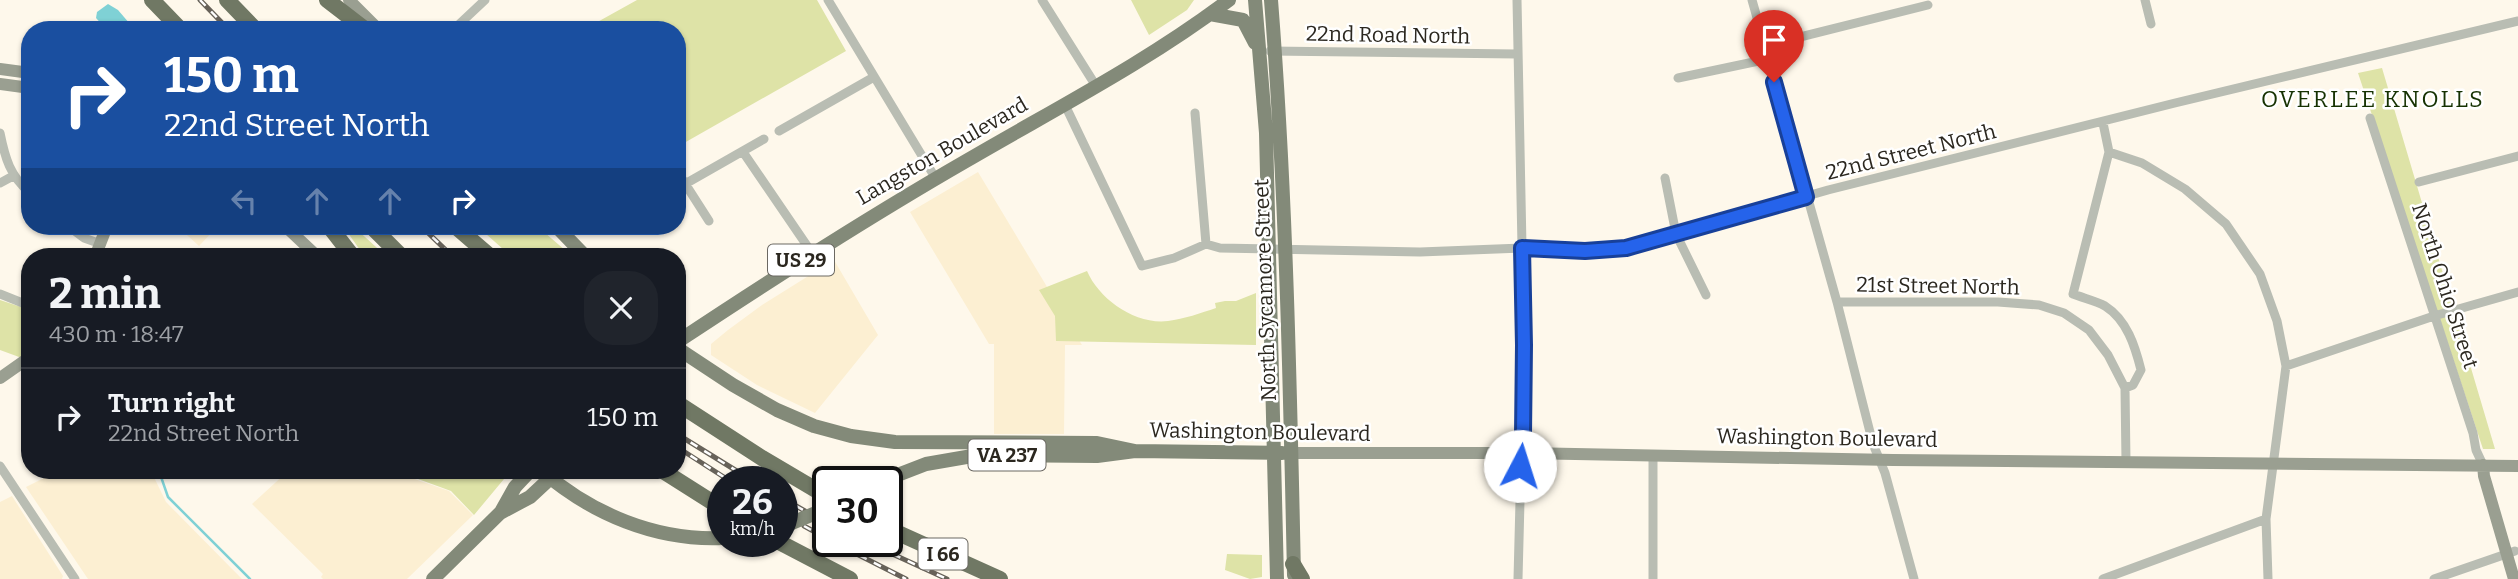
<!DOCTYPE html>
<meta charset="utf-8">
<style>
:root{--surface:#171b24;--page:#20242c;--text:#f1f3f6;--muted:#9ea1a6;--line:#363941}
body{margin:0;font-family:Bitter,serif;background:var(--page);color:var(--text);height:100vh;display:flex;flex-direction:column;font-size:26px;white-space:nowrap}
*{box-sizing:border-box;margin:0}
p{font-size:23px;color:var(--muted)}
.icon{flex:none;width:38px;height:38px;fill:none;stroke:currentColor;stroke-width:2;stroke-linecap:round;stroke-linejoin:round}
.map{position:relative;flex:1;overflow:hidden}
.details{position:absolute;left:21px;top:248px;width:665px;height:231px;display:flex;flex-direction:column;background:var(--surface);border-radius:28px;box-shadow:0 2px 5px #0004}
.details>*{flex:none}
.top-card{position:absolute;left:21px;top:21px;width:665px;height:214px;border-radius:28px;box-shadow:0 2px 5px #0004;background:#1a4fa0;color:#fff;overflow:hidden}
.speed{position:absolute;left:707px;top:466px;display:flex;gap:14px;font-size:35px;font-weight:700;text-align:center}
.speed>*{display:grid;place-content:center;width:91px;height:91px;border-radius:50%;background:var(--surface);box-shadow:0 2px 5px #0004;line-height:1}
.speed small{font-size:18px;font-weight:400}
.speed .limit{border:4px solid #111;border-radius:10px;background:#fff;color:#111}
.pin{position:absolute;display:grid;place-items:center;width:60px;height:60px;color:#fff;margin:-72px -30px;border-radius:50% 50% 50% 0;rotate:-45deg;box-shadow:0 0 7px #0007}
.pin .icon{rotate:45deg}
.me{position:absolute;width:77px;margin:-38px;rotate:5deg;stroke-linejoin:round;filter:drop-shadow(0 0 5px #0008)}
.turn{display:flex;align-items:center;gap:24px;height:147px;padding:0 28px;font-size:32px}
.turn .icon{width:91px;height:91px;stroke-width:2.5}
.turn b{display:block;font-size:49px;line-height:60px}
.lanes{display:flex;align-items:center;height:66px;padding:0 28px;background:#0003;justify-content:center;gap:35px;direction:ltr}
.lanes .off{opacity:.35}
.round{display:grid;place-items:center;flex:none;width:74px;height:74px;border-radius:28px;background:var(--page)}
.head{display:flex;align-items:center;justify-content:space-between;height:119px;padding:0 28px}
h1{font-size:42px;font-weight:700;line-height:52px}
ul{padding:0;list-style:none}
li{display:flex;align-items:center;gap:21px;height:98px;padding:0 28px;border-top:2px solid var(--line)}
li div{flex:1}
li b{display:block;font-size:26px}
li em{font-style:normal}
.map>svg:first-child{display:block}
.built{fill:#fcefd2}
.green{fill:#dee3a7}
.water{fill:#7fd1d5}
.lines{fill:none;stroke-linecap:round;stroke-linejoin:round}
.stream{stroke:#7fd1d5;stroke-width:2.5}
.street{stroke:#b9bdb3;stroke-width:9}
.secondary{stroke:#9a9f91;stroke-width:12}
.primary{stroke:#838a79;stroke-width:14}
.highway{stroke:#707864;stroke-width:16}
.rail-casing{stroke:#676259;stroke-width:5}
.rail{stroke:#fff;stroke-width:2.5;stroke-dasharray:8;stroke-linecap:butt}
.primary-bridge{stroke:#838a79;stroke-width:14}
.route-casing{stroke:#184099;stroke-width:18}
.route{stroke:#2563eb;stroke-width:12}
.labels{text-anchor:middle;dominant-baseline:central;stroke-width:5;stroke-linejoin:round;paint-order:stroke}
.shield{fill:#fff;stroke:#6b6862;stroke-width:2}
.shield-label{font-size:19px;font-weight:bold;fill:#2b271f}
.street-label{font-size:21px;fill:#2b271f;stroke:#fff}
.neighbourhood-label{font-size:23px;letter-spacing:2px;fill:#163202;stroke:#fff}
</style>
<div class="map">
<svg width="2518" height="579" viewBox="0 0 2518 579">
<rect width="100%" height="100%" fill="#fef8eb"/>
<path class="built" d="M978,172L1082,345H1065L1064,434H994V344H989L910,212Z
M177,226H218L199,246Z
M834,260L878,335L815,413L757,385L711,355V344L728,330L762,305Z
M58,471H151L166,502L242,579H88L26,487Z
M288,471H392L449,491L473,515L407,579H323L321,577L323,574L252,504Z
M12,496L63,576L62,579H0V502Z"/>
<path class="green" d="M637,0H817L846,51L677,147V30H583Z
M1131,0H1194L1187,10L1149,35Z
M2382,68L2495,449H2483L2358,73Z
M343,226H353L387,257H365Z
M477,226H537L573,257H512Z
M1087,271C1099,299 1135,325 1168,321C1184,319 1201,313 1216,308L1215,303L1225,301H1236L1256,293V345L1056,341L1055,316L1039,290Z
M0,300L30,310V361L0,350Z
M396,471H481L504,479L474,515L451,491Z
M1227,554L1262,555V577L1250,579L1225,570Z"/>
<path class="water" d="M108,4L118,10L130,24L129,30H107L96,18L97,12Z"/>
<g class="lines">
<path class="stream" d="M159,471L168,497L250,579"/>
<path class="street" d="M828,0L936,179
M1042,0L1096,86
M1517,0L1524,345L1518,579
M1752,0L1837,302L1873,444L1885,473L1914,579
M2145,0L2151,24
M453,30L485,0
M1764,46L1928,5
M1270,51L1517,54
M1678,78L1768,59
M1065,105L1142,266L1174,258L1206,244L1220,248L1420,252L1522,248L1585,251L1626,248L1828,190L2175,103L2518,21
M1195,113L1206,244
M2370,118L2473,433L2476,450L2483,465
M2103,123L2109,152L2073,294C2083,298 2096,301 2105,306C2127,320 2135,346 2141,370L2133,385L2125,388L2126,462
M779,131L874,77
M0,133C5,158 10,176 30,193
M743,152L812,253
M2109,152L2142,163L2185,189L2226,224L2260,274L2277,321L2286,366L2266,519L2268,579
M677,171L709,221
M1665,178L1676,234L1706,295
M2419,182L2518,156
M0,183L13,176
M685,184L764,139
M68,226L84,238L101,244
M0,294L30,306
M1837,302H1998L2039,305L2064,313L2089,330L2108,355L2125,388
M2286,366L2434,316L2518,292
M1653,455V579
M0,466L75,579
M2103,579L2266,519
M2434,579L2515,551"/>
<path class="secondary" d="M349,0L379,30
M0,69L30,73
M0,84L30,88
M285,226L318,257
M95,257L107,226
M0,378L30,357
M1290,453H1520L1893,460L2518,466
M2483,465L2484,476L2514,579"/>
<path class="primary" d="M1255,0L1266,133L1277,579
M1271,0C1286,191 1290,383 1294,575
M1210,14L1243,20L1255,43
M556,226L586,257
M677,342C772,279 867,218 966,161C1055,109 1147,62 1229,0
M677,348L733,385L777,410L814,426L851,436L895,442L1097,443L1135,451
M542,471C592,514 656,541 723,538
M882,481L926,464L978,455L1097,456L1135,451L1282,453
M501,512L515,487L530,471
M433,579L500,513L530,497L558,471"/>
<path class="highway" d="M152,0L181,30
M227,0L256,30
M327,0L366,30
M329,226L353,257
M371,226L402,257
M455,226L491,257
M677,403L762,458L828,497
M663,471L723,509
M887,528L1000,579
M777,541L850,579
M1293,564L1302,579"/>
<g class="rail-casing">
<path id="rail" d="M200,0L229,30
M421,226L453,257
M677,434L753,481
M677,447L730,481
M782,498L805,511
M782,514L789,518
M820,519L828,522
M804,526L828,539
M831,541L906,579
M864,541L947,579"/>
</g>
<use href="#rail" class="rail"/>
<path class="primary-bridge" d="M782,527L828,508"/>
</g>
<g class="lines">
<g class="route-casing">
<path id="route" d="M1520,466L1523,434L1524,345L1522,248L1585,251L1626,248L1806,197L1774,82"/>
</g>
<use href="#route" class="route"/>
</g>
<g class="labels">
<g class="shield">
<rect x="768" y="244.5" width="66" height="31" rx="5"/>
<rect x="968.5" y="439.5" width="77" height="31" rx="5"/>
<rect x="918.5" y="538.5" width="49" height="31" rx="5"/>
</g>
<g class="shield-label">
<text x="801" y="260">US 29</text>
<text x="1007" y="455">VA 237</text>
<text x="943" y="554">I 66</text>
</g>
<g class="street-label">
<text transform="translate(1388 35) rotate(1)">22nd Road North</text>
<text transform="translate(942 151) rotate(-30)">Langston Boulevard</text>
<text transform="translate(1911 152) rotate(-14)">22nd Street North</text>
<text transform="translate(1938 286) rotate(1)">21st Street North</text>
<text transform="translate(2445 286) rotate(72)">North Ohio Street</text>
<text transform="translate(1265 290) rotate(-92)">North Sycamore Street</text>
<text transform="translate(1260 432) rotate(1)">Washington Boulevard</text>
<text transform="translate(1827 438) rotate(1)">Washington Boulevard</text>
</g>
<g class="neighbourhood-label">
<text x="2373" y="99">OVERLEE KNOLLS</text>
</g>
</g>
</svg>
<div class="speed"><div>26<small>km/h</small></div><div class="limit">30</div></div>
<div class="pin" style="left:1774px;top:82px;background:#d93025"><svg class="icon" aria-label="arrive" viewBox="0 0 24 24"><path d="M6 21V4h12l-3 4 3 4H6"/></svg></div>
<svg class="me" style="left:1520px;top:466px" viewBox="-20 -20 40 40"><circle r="19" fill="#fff"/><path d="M0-13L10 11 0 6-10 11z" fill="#2563eb"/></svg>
<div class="top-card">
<div class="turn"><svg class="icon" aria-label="right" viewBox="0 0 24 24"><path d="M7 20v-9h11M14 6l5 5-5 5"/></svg><div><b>150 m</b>22nd Street North</div></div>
<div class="lanes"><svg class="icon off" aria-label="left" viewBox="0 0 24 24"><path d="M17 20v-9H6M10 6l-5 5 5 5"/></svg><svg class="icon off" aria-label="ahead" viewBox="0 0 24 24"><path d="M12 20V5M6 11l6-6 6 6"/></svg><svg class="icon off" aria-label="ahead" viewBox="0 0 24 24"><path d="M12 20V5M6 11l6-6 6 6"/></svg><svg class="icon" aria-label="right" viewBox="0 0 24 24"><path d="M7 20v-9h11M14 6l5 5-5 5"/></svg></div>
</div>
<section class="details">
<div class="head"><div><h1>2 min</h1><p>430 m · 18:47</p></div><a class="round"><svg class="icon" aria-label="close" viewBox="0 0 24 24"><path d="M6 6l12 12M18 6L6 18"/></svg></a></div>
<ul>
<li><svg class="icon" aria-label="right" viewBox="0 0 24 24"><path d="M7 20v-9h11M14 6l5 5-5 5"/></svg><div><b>Turn right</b><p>22nd Street North</p></div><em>150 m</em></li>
</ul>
</section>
</div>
